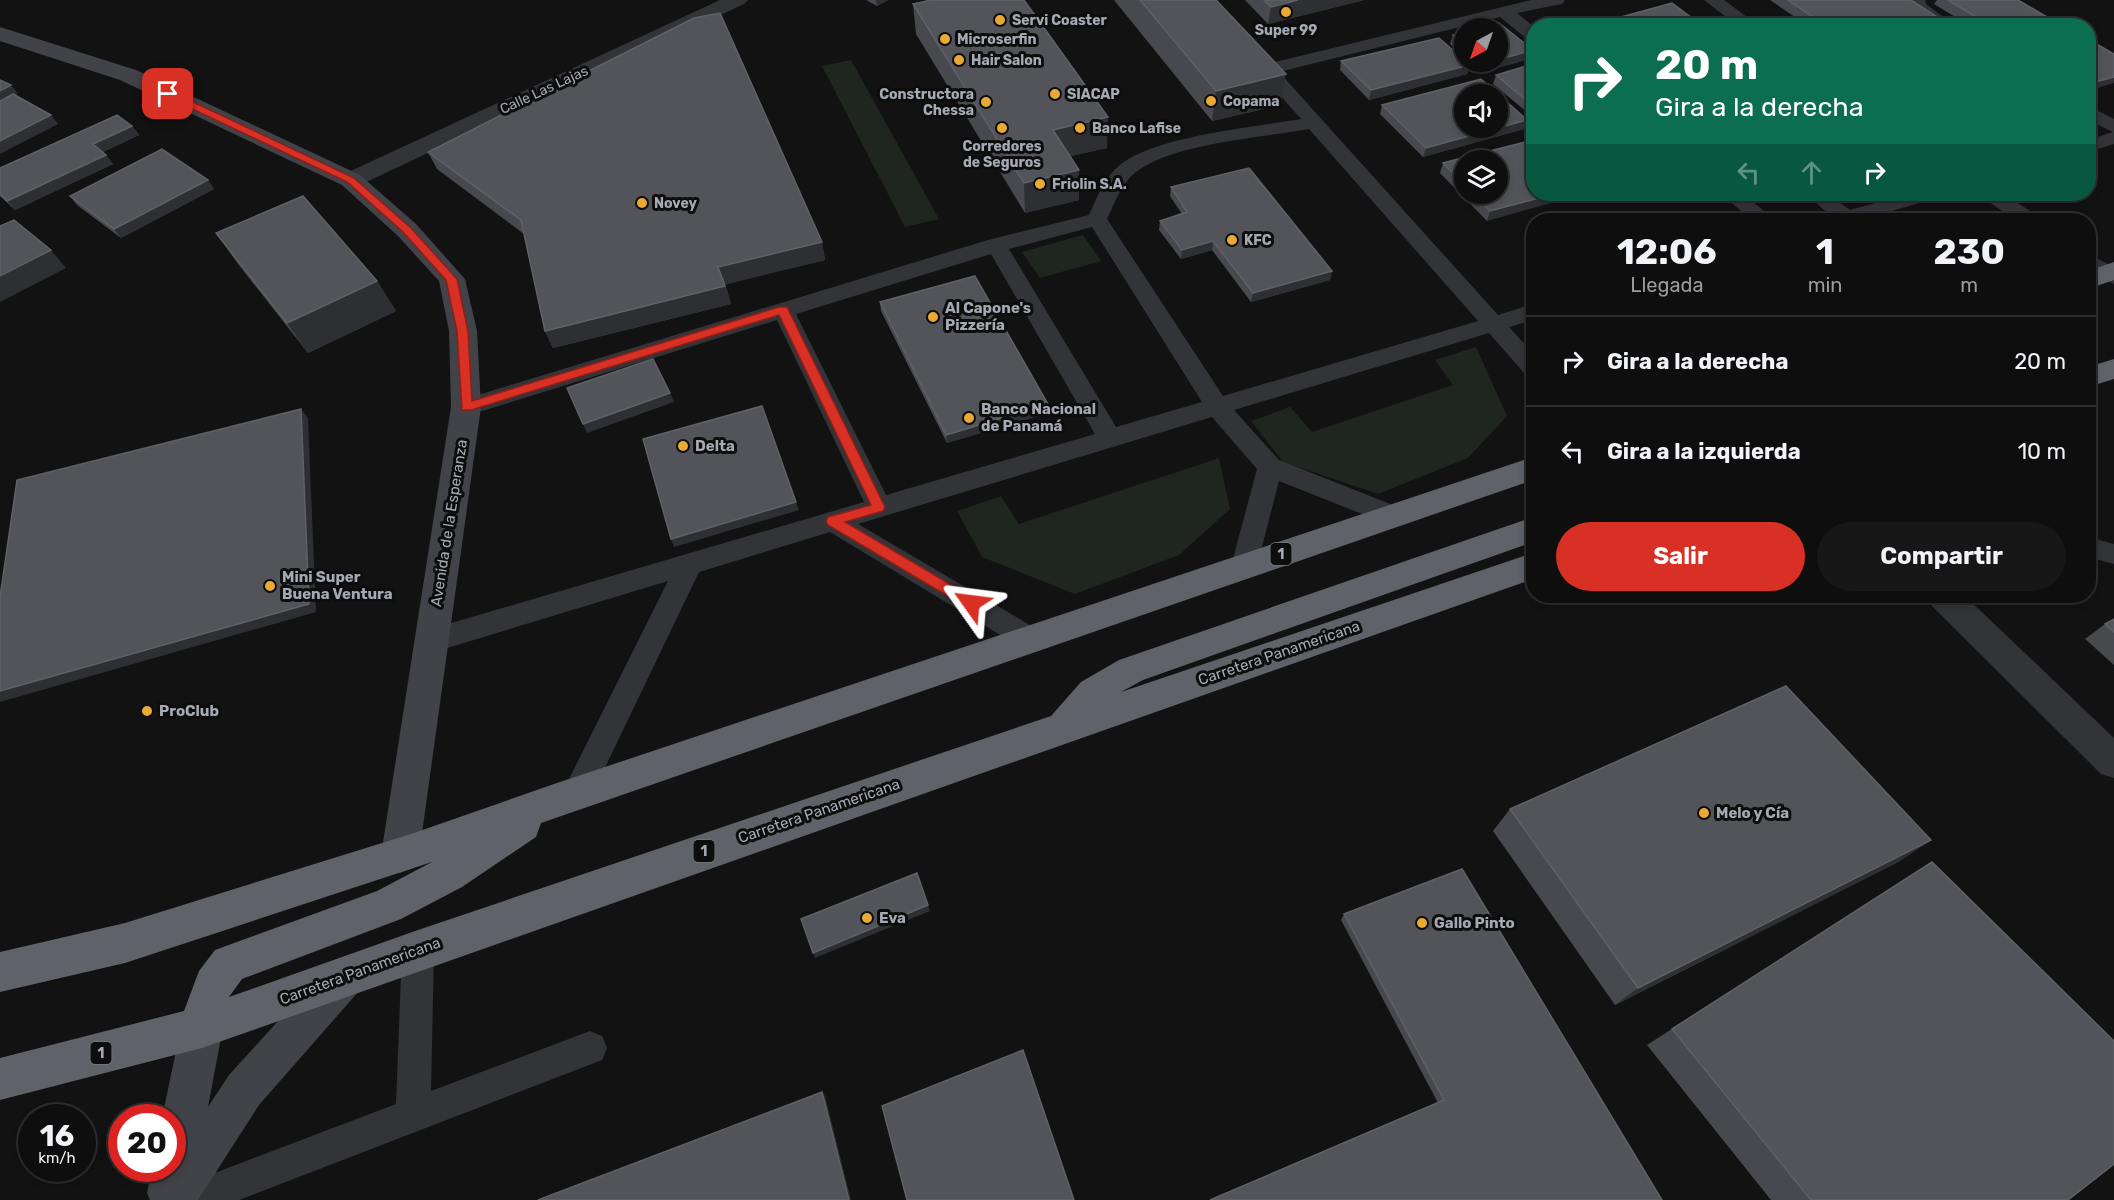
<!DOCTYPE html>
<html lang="es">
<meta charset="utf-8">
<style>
:root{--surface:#0e0e0e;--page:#171717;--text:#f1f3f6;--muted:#9b9c9e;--line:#2e2e2e;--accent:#d93025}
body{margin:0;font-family:Rubik,sans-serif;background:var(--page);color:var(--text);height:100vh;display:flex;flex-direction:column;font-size:22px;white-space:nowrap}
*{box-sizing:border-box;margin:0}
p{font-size:20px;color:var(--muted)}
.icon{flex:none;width:33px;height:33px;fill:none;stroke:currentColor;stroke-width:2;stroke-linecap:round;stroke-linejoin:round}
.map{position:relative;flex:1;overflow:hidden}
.sheet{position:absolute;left:1526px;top:213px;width:570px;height:390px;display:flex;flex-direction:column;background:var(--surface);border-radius:24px;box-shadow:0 3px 9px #0003,0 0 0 2px var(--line)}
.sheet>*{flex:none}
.hud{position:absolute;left:1526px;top:18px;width:570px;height:183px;border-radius:24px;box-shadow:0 3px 9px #0003,0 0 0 2px var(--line);background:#0b6e4f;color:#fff;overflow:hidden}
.needle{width:39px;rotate:220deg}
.tools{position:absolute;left:1454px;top:18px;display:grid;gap:12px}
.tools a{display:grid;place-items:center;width:54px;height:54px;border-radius:50%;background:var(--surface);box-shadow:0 3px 9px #0003,0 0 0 2px var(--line);font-size:30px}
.speed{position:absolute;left:18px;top:1104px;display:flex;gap:12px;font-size:30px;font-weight:700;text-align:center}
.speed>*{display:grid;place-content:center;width:78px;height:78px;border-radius:50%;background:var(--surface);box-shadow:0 3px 9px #0003,0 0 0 2px var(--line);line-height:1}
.speed small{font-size:15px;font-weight:400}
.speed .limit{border:9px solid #d22;background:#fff;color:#111}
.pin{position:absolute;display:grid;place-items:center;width:51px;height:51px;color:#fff;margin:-26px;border-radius:12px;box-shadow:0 3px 9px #0006}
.me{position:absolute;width:66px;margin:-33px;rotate:301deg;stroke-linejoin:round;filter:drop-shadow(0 0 4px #0008)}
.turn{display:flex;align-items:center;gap:21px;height:126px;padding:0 30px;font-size:27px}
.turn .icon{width:78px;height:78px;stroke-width:2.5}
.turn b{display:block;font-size:42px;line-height:51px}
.lanes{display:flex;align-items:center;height:57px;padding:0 30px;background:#0003;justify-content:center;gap:30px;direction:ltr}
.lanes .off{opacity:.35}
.eta{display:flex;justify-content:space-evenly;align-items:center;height:102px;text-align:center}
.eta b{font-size:36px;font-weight:700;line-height:42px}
.button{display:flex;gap:12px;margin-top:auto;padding:12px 30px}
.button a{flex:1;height:69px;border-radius:36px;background:var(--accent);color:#fff;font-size:24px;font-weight:700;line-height:69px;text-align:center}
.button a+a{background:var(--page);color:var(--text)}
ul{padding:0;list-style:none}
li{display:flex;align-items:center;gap:18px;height:90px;padding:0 30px;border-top:2px solid var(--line)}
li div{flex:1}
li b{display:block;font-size:22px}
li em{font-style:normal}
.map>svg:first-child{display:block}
.green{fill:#1e261f}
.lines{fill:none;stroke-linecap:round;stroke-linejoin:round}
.lane{fill:#333438;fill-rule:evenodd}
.street{fill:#333438;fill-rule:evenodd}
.secondary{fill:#414348;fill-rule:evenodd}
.highway{fill:#5f6269;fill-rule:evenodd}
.wall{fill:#48494e;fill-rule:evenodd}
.shaded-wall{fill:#2e2f32}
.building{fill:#525459;stroke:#5f6167;stroke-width:1.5;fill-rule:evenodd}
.route{fill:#d93025;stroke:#8d1f18;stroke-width:1.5}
.poi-dot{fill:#e8a935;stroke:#0d0d0e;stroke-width:2}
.labels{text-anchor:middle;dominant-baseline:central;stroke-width:6;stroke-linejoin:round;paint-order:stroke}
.far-poi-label{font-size:14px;font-weight:bold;fill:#a4a9b3;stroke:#0d0d0e;text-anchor:start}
.far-street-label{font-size:14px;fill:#a4a9b3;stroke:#0d0d0e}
.shield{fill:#0d0d0e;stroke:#777a82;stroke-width:1.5}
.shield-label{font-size:14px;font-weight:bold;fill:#a4a9b3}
.poi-label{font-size:15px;font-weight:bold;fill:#a4a9b3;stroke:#0d0d0e;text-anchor:start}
.street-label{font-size:15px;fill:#a4a9b3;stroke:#0d0d0e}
</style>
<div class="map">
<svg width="2114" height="1200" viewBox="0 0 2114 1200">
<rect width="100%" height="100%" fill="#121213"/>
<path class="green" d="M851,60L939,219L905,227L822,66Z
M1083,235L1101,261L1040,278L1022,252Z
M1476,347L1507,416L1468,458L1378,494L1283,462L1251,421L1290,407L1312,432L1453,385L1435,360Z
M1219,458L1230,509L1179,555L1075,594L982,557L957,511L1001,496L1019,524Z"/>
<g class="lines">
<path class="lane" d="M1531,0H1565L1562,4L1517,13L1533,26V40L1527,39L1500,17L1279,72L1498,315L1533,304V320L1509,327L1533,353V376L1525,374L1489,333L1234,410L1279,460L1403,509L1407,516L1403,523L1394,526L1385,523L1279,481L1257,566L1253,574L1244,577L1235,574L1231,566L1257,469L1212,417L858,524L1040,631L1044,639L1040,647L1030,651L1020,647L830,532L699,572L587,805L576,809L565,805L561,795L668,581L431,653L421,649L417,641L421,633L431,629L864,502L777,320L466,416L458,413L454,407L458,401L988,240L1089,215C1097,197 1105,176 1121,164C1157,136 1254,127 1301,119L1251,62L1254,58H1266L1271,63ZM1309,129L1478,321L1223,396L1107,219C1115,203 1121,183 1136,172C1174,143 1262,138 1309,129ZM1092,227L1202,402L1116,427L1009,249ZM991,254L1095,434L886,495L796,314Z
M1704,0H1724L1759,26H1738Z
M1907,0H1925L1927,5L1956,26C1933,26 1918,22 1907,0Z
M2088,106L2114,119V144L2088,152V140L2113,132L2088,120Z
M1721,194H1743L1775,220H1752Z
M1806,194H1828L1850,210L1908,194H1939L1936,198L1861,220H1829L1831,216Z
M1980,194H2003L2037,215L2040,220H2016L1983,198Z
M2088,254L2114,267V284L2088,271Z
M2088,537L2114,544V564L2088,557Z
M418,934L430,939L434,950L431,1091L590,1031L602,1036L607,1048L602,1060L239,1200H173L178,1187L396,1104L402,950L406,939Z"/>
<path class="street" d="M720,0H748L744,4L360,185L351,188L342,185L339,180L342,175Z
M1928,596H1965L2114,738V778L2101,774L1932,606Z"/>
<path class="secondary" d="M0,27L136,70L360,175L416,224L465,279L477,331L481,407L419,855L413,868L400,873L387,868L381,855L451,407L449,331L439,281L398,236L342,185L120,80L0,41Z
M345,957L359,963L365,977L359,991L259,1105L198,1200H150L147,1193L152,1168H172V1118H162L181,1027L187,1012L202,1006L217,1012L223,1027L208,1107L229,1075L331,963Z"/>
<path class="highway" d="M2114,262V280L2088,289V271Z
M2114,359V379L2088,387V367Z
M1533,457V480L541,823L536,837L462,887L401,919L242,979L229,997L418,930L1051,716L1081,682L1119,660L1533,517V542L1143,680L1121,692L1533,553V579L202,1048L0,1100V1058L184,1011L199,971L215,950L377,891L432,862L125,963L0,992V952L125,923L411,834L557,783Z"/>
</g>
<path class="wall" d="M866,0H888L877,6Z
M1114,0H1216L1281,105L1212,121Z
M1245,0H1364L1268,24Z
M1770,0H1911L1951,26H1808Z
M1937,0H2018L2061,25L2060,26H1970L1934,4Z
M913,4L1107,148L1070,156L1079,170V200L1025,213L916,34Z
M1464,32V56L1450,44L1453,35Z
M1530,59L1482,72L1470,62H1497Z
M1341,61L1470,65L1467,74L1369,100L1340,70Z
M1533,64V117L1493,84L1496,75Z
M1382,105L1524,129L1423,157L1380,114Z
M132,126L139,135L103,152L106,155L113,164L15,210L0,196V168Z
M1533,140L1487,221L1440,173L1443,163ZM1464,160L1497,194H1464Z
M428,152L822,242L825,260L725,284L731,304L553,348L545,331L524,234L437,169Z
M208,180L214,189L121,238L77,205L70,196Z
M1171,187L1332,271L1330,280L1251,302L1212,250L1181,259L1159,230L1160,221L1182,214L1170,196Z
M1752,194H1775L1759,199Z
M216,233L377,281L396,311L308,353L238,264Z
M880,302L1048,413L947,443L881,311Z
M2114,619V665L2085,639L2105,624Z
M1510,809L1931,840L1898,862L1615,1005L1493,831Z
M1932,862L2068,1200H1771L1647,1045Z
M1344,914L1662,1200L1438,1103L1341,920Z"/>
<path class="shaded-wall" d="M876,0H888L877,6Z
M1298,0H1364L1268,24L1271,7Z
M1533,50L1530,59L1482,72L1485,63L1491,62H1497V60Z
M1470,65L1467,74L1369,100L1371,90Z
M1286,74L1281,105L1212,121L1216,91Z
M2114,77V83L2088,91L2089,84Z
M11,85L18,94L0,104V91Z
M51,115L58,124L0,154V141Z
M1108,117L1107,148L1053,160V130Z
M1527,120L1524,129L1423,157L1426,148Z
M132,126L139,135L100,153L93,144Z
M106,155L113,164L15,210L7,201Z
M1079,170V200L1025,213L1024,183Z
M208,180L214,189L121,238L114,229Z
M1554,194H1583L1487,221L1490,211Z
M1762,194H1775L1759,199Z
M1213,241L1212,250L1181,259L1182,250Z
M822,242L825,260L724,285L718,267Z
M51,250L66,268L0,302V276Z
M1332,271L1330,280L1251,302L1253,293Z
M377,281L396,311L308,353L287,323Z
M725,286L731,304L553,348L545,331Z
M670,393L674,402L587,433L583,424Z
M1048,404V413L947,443L946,435Z
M301,409L308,418L316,612L0,702V691Z
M796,502L799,510L674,547L671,539Z
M1931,840L1898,862L1615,1005L1638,988Z
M928,905L930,911L815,958L813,953Z
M822,1092L825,1096L851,1200H849Z"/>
<path class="building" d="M931,0H1024L1108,117L1053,130L1079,170L1024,183L913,4Z
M1140,0H1216L1286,74L1216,91Z
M1264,0H1298L1271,7Z
M1788,0H1911L1951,26H1826Z
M1948,0H2018L2061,25L2058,26H1991Z
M1672,3L1703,26H1588Z
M720,13L822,242L718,267L725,286L545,331L521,220L428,152L694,18Z
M1499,23L1533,50L1497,60V28H1479Z
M1464,32V45L1453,35Z
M1439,38L1464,60V62H1465L1470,65L1371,90L1341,61Z
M2088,39L2114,54V77L2088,84Z
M1533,64V106L1496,75Z
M1481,79L1527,120L1426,148L1382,105ZM1464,94H1497V128H1464Z
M0,80L11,85L0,91Z
M13,94L51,115L0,141V101Z
M117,115L132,126L93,144L106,155L7,201L0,194V168Z
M1533,140V194H1554L1490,211L1473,194H1497V160H1464V185L1443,163Z
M162,149L208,180L114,229L70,196Z
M1249,168L1332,271L1253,293L1213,241L1182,250L1160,221L1187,212L1171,187Z
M303,196L377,281L287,323L216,233Z
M14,220L51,250L0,276V226Z
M975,276L1048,404L946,435L880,302Z
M653,359L670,393L583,424L567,388Z
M762,406L796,502L671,539L643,439Z
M301,409L309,604L0,691V597L17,480Z
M2114,619V632L2105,624Z
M1786,686L1931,840L1638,988L1510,809Z
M1932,862L2114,1041V1164L2068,1200H1811L1672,1029Z
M1462,869L1662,1200H1210L1444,1100L1344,914Z
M917,873L928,905L813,953L801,919Z
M1023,1050L1074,1200H907L882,1106Z
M822,1092L849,1200H538Z"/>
<path class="route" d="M165,92H172L354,178L411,228L457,279L468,331L472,401L779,307H787L885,507L883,511L845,522L975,599L977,603L975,607H966L828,525L826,521L828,517L871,505L779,315L471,410H462L457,331L446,280L403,232L347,182L165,96Z"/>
<g class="poi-dot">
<circle cx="1286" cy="12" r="6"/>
<circle cx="1000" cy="20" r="6"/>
<circle cx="945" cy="39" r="6"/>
<circle cx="959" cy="60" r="6"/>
<circle cx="1055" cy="94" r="6"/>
<circle cx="1211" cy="101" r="6"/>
<circle cx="986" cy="102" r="6"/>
<circle cx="1002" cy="128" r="6"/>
<circle cx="1080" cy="128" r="6"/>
<circle cx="1040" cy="184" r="6"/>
<circle cx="642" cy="203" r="6"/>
<circle cx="1232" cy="240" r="6"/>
<circle cx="933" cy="317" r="6"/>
<circle cx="969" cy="418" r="6"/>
<circle cx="683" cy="446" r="6"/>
<circle cx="270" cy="586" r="6"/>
<circle cx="147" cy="711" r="6"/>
<circle cx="1704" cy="813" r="6"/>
<circle cx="867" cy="918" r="6"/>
<circle cx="1422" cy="923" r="6"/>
</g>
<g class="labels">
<g class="far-poi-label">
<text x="1012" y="20">Servi Coaster</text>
<text x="1286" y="30" text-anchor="middle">Super 99</text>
<text x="957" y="39">Microserfin</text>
<text x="971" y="60">Hair Salon</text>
<text x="974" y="94" text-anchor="end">Constructora<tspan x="974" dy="16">Chessa</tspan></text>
<text x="1067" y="94">SIACAP</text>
<text x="1223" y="101">Copama</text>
<text x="1092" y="128">Banco Lafise</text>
<text x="1002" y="146" text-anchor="middle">Corredores<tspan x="1002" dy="16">de Seguros</tspan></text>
<text x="1052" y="184">Friolin S.A.</text>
<text x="654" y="203">Novey</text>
<text x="1244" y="240">KFC</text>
</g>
<g class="far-street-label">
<text transform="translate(544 90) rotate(-25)">Calle Las Lajas</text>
</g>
<g class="shield">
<rect x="1270.5" y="543" width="21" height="22" rx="4.5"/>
<rect x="693.5" y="840" width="21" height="22" rx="4.5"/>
<rect x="90.5" y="1042" width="21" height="22" rx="4.5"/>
</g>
<g class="shield-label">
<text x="1281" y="554">1</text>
<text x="704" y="851">1</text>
<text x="101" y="1053">1</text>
</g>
<g class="poi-label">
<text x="945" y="308">Al Capone's<tspan x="945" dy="17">Pizzería</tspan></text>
<text x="981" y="409">Banco Nacional<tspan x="981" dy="17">de Panamá</tspan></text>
<text x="695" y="446">Delta</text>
<text x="282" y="577">Mini Super<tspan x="282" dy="17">Buena Ventura</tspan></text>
<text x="159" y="711">ProClub</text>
<text x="1716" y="813">Melo y Cía</text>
<text x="879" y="918">Eva</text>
<text x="1434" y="923">Gallo Pinto</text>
</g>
<g class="street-label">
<text transform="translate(449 523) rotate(-81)">Avenida de la Esperanza</text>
<text transform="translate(1279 653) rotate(-19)">Carretera Panamericana</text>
<text transform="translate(819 811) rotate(-19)">Carretera Panamericana</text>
<text transform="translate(360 971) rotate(-20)">Carretera Panamericana</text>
</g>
</g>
</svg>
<div class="tools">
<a><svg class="needle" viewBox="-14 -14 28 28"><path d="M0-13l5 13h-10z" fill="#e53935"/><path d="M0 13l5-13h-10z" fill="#9b9c9e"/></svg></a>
<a><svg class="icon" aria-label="sound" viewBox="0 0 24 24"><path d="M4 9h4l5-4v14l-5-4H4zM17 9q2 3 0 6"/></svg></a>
<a><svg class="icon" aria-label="layers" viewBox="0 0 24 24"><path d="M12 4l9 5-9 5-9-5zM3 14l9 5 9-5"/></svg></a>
</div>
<div class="speed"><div>16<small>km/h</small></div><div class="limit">20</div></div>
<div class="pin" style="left:168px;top:94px;background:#d93025"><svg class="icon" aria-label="arrive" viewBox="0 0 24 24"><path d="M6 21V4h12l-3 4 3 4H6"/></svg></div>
<svg class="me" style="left:971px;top:603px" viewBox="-20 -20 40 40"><path d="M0-17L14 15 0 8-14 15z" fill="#d93025" stroke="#fff" stroke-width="4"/></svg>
<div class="hud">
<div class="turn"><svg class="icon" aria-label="right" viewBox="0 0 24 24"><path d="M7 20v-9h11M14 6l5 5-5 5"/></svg><div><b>20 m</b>Gira a la derecha</div></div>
<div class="lanes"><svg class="icon off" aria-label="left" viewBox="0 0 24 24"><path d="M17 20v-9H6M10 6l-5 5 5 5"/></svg><svg class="icon off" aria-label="ahead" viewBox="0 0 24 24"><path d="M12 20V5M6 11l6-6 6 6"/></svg><svg class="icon" aria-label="right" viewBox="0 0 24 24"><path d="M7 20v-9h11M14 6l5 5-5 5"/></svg></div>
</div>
<section class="sheet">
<div class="eta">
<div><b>12:06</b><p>Llegada</p></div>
<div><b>1</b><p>min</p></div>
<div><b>230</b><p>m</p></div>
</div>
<ul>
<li><svg class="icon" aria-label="right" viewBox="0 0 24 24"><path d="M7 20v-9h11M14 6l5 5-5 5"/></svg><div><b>Gira a la derecha</b></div><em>20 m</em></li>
<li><svg class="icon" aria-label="left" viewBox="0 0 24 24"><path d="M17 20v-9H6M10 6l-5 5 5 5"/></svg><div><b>Gira a la izquierda</b></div><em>10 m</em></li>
</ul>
<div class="button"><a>Salir</a><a>Compartir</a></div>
</section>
</div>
